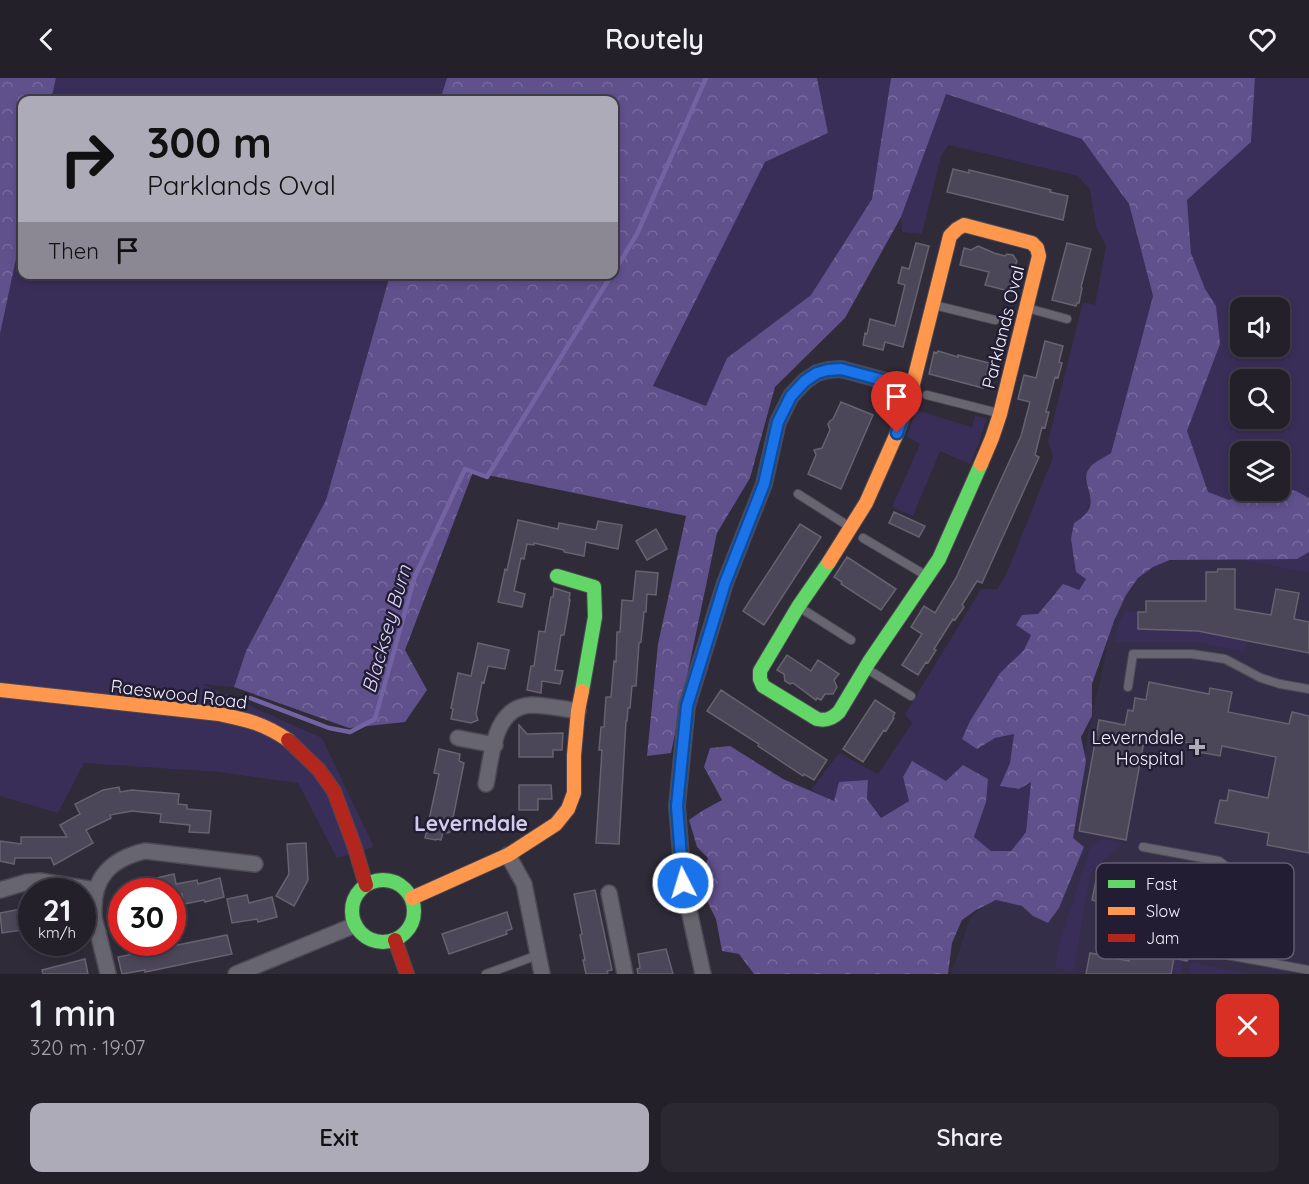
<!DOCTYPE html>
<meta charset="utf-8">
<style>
:root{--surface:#23202a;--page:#2b2832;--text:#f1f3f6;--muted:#a3a3a8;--line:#403e47;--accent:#aeabb9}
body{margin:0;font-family:Quicksand,sans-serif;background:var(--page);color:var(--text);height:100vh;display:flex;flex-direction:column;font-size:22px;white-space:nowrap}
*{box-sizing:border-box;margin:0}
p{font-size:20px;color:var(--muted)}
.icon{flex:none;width:33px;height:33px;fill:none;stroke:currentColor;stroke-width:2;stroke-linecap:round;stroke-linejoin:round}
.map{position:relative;height:896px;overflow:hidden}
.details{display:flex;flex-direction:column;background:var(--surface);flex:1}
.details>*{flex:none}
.banner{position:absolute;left:18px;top:18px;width:600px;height:183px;border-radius:12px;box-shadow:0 3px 9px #0003,0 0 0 2px var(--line);background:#aeabb9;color:#111;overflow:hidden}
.tools{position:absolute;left:1230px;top:219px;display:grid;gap:12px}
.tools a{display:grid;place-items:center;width:60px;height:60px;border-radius:12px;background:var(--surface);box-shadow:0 3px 9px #0003,0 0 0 2px var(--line);font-size:30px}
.speed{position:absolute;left:18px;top:800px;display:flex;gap:12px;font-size:30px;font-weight:700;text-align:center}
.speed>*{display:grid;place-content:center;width:78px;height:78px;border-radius:50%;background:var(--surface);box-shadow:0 3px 9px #0003,0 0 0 2px var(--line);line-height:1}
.speed small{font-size:15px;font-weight:400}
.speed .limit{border:9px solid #d22;background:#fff;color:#111}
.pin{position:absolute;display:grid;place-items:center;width:51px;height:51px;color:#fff;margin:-62px -26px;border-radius:50% 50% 50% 0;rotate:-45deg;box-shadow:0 0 6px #0007}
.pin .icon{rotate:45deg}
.me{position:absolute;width:66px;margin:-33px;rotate:355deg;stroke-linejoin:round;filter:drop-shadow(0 0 4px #0008)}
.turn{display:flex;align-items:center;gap:21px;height:126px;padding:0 30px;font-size:27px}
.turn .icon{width:78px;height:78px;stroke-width:2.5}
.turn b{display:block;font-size:42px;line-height:51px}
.then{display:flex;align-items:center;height:57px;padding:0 30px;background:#0003;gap:12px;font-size:22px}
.round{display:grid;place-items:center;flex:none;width:63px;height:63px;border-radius:12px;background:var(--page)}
.overview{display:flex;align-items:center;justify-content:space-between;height:102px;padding:0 30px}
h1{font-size:36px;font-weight:600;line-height:45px}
.button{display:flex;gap:12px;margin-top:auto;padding:12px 30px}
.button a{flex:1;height:69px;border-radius:12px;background:var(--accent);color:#111;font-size:24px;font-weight:600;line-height:69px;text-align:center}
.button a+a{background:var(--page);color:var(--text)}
header{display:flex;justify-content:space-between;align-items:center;height:78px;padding:0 30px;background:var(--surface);font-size:27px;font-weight:600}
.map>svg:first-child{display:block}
.built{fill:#342e48}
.grass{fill:#392e58;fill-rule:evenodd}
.forest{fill:url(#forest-crowns)}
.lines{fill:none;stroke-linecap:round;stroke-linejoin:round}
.stream{stroke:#7463a3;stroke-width:4.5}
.building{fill:#4c4659;stroke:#66636e;stroke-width:1.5}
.lane-casing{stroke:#4c4954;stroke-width:10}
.street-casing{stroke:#4c4954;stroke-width:18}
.fast-casing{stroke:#4c4954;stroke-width:16}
.slow-casing{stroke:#4c4954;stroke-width:16}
.jam-casing{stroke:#4c4954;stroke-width:16}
.lane{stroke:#67656f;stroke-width:8}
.street{stroke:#67656f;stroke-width:15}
.fast{stroke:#63d668;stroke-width:14}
.slow{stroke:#ff974d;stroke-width:14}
.jam{stroke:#b3261e;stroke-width:14}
.route-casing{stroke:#114b97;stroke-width:15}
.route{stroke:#1a73e8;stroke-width:10}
.poi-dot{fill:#aeabb9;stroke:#221d32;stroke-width:2}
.labels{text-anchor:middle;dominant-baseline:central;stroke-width:5;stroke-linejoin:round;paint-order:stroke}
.street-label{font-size:18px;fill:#f3f0ff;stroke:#221d32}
.poi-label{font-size:18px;fill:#f3f0ff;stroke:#221d32;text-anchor:end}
.water-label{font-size:20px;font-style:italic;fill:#ded6fe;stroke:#221d32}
.quarter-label{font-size:21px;font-weight:bold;fill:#d1cce9;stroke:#221d32}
.key{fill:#221d32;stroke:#615c70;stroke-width:1.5}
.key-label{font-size:16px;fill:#f3f0ff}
</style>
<header><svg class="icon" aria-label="back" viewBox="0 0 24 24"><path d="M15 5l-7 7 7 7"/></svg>Routely<svg class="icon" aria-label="heart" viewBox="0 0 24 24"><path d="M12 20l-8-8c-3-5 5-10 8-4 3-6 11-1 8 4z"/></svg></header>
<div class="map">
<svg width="1309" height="896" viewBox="0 0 1309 896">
<defs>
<pattern id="forest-crowns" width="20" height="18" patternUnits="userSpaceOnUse" patternTransform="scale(1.5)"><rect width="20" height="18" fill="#60508c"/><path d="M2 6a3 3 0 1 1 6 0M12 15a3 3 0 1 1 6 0" fill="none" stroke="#776a9d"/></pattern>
</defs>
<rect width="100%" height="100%" fill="#2f2b38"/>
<path class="built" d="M1180,481H1237L1309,495V896H951L970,840L990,821L1065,757L1105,581L1109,555L1114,543L1126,517L1138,500L1153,489L1161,485Z"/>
<path class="grass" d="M56,0H447L440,22H51Z
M817,0H891L872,121L811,217L727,280L707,329L653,309L765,84L828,55Z
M1255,0H1309V495L1237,481H1180L1155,399L1196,235L1187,122L1251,64ZM1240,230H1280V268H1240ZM1240,302H1280V340H1240ZM1240,374H1280V412H1240Z
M945,16L1082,61L1129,126L1153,218L1111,375L1090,389L1085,401L1092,422L1085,438L1087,500L1079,512L1055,514L1038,536L1031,557L1024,572L1000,595L970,643L977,671L995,660L1014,656L1010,685L1000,708L1019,711L1031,703L1026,754L1011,773H991L974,759L986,724L946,703L903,699L909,723L881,740L867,721L868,702L834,723L811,712L839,675L878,696L912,645L905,636L981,511H997L1006,497L1053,379L1048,363L1083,224L1095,227L1106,168L1096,149L1090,112L1078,98L949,67L941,78L922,156L902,154L901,139Z
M22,153V196L390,197L326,422L246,573L234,609L202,606L322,660L374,769L337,780L298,705L218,694L84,685L58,735L0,718V256Z
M916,332L972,349L975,338L987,340L979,365L970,386L940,373L913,438L892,429L920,366L907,358Z
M1125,533L1138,534V551L1198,553L1248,563L1247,567L1241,573L1196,564H1114L1118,546Z
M1102,761L1123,765L1091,794L1073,894L1055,890L1059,867L1090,770Z
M1174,880L1183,882L1181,895L1189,896L1191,884L1251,896H1171Z"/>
<path class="forest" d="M0,0H56L51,22H22V153L0,256Z
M447,0H817L828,55L765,84L653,308L706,328L727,280L811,217L872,121L891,0H1255L1251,64L1187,122L1191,175L1205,211L1216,228L1220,266L1187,353L1208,414L1229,422L1249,413L1280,412V409L1296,413L1309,420V474L1297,481L1170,482L1153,489L1138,500L1126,517L1114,543L1092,606V638L1081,659L1086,683L1073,760L1084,769L1059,830L1048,845L1033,838L1022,828L996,822L976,832L962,842L952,865L948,896H754L739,876L722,873L716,841L699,807L708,780L697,769L689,742L702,733L722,722L704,689L710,670L730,668L783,701L834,723L839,704L868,702L867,721L881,740L909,723L903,699L912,683L946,703L963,687L988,701L986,724L974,759L991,773H1011L1026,754L1031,704L1019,711L1000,708L1010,685L1014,656L995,660L977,671L962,661L970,643L1000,595L1024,572L1031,557L1016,547L1022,537L1038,536L1063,506L1079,512L1086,501L1076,494L1071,461L1074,445C1110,424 1074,406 1091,388C1096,383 1105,379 1111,375L1153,218L1129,126L1082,61L946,16L901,139L845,240L775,309L750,400L717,455L671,675L647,678L658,566L686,438L473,394L405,572L427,612L405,644L349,650L234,609L246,573L326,422L390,197L614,196V22H440Z"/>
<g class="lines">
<path class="stream" d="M614,194L637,156L706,0
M250,620L329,650L350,654L375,641L415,498L465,391L487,399L612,196"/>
</g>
<path class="building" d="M953,91L969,95V92L1023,105L1051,112L1050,114L1068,118L1063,142L947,114Z
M916,165L929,168L903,269L885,264L883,272L863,267L865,255L867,256L870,241L895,248L905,207L898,205L902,189L909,191Z
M1067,165L1091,171L1081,209L1082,210L1079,225H1077L1076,228L1052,222Z
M978,168L994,175L1005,178L1007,176L1013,177L1017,183L1014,192L1016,193L1013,205H1011L1009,213L985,207L989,194L960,187L964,170L971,172Z
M1045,263L1063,268L1059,284L1062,285L1058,300L1055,299L1046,334H1049L1045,350L1042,349L1035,377L1039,379L982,505L977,503L962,527L964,529L955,542L953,541L934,571L936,572L928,585L926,584L918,597L902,587L922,556L911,549L924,528L935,535L956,500L1021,358L1030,324L1018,321L1024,297L1036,300Z
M938,273L958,279V277L989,285L983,310L929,296L934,274L937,275Z
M841,324L873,337L841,411L808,396L816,377L814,372L822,370L830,352L828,346L830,343L833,341Z
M894,434L925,448L919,459L889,445Z
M518,442L558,451L559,445L596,452L598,443L622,447L618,471L586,464L584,478L564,474V472L534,465V467L527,466L524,481L521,480L514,513L525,516L522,529L498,524L505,491L507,492Z
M800,446L821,459L764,547L743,533Z
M656,451L667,471L647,482L636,463Z
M847,479L896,511L881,532L841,506L842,504L834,499Z
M1218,491H1235V531L1271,537L1276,511L1299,515L1294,541L1309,544V575L1198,553L1138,551V534H1146V523H1206V494H1217Z
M636,493L658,495L656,517L647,516L646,534H644L641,564L639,565L636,608H632L630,630H628L627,643H626L619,766L596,765L602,672H599L601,649H604L606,619H611L614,583L616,584L617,554H620L622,522L633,523Z
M554,510L570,515L569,522H570L564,557H561L555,592L563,593L560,606L542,603L541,615L527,612L531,588H534L539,553L545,554L551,519H553Z
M478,565L509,572L505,591L488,588L484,605L482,604L476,636L478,642L471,645L451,641L453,631L451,630L458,595L471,598Z
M787,577L811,593L818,582L839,596L834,602L837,609L833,616H825L821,622L817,620L816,622L793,605L790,606L785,603L784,596L777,592Z
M1149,604L1209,616L1210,610L1232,614L1228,634L1289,646L1292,634L1309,638V775L1267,767L1269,755L1215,745L1220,722L1227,723L1229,712L1268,720L1276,679L1222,668L1220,678L1198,674L1199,667L1157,659L1143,668L1126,762L1079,753L1099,642L1125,647L1128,632L1133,633L1135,620L1146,622Z
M721,612L827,682L814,702L804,696L803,698L758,668L759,666L707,633Z
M875,622L895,635L893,639L894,640L886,653L884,652L863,684L843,671Z
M519,647L527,656L563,655L562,672H553V679H519Z
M439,671L460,676L459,683L464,685L452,745L455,751L448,755L443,754L441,762L437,761L436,762L425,760L439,696L434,695Z
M519,707H551L552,721H538V732H519Z
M119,709L120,714L132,712L179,716L178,726L187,727V731L211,733L209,755L189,754L190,747L160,744L161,736L132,733L110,737L111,740L86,752L93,765L54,787L51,780H15L14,786L0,783V763L21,766V759H67L60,747L80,736L75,726L103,712Z
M306,765L308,802L294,828L276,818L289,796L287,766Z
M174,796L176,806L197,802L198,806L220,800L224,819L205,824L204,822L184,826L182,816L172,818V813H123L122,808Z
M1152,797L1189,804L1182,841L1195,844L1187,883L1174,880L1171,896H1086L1090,875L1129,883L1137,842L1098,834L1100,824L1092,822L1097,798L1150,808Z
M595,812L612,892L607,893L608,896H586L583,882H585L580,857L582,856V855L574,816Z
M247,817L249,825L272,819L277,839L258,844L257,841L232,845L227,821Z
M32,829V849L22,850L23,852L2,855L0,835Z
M507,834L512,851L506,853L507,856L449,876L442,856Z
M227,857L232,876L145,894V892L122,896L118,879Z
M666,871L673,896H638L637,891L640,890L638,876Z
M85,881L88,896H43L42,892Z"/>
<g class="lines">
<g class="lane-casing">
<path id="lane" d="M934,227L995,242
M1027,230L1067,241
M927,317L998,335
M798,416L850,449
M863,460L927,498
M799,529L851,562
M867,591L911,618
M1128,609L1133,576H1192L1225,581L1261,600L1280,606L1309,611
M1143,769L1219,783L1227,789L1229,798L1216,875L1309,892
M486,896L538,877"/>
</g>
<g class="street-casing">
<path id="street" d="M458,660L495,667
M486,706C492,678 493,629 531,627C547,627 563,631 578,633
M508,777L524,806L542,896
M0,812L27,804L40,803L95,812
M609,815L625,896
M108,896C105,882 101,868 98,854C96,848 94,842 94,836C92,799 111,781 145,773L255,786
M236,896L355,847
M703,896L683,805L677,728L687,628L725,505L764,406L778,344L791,318L805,303L817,295L828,292L841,291L912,310"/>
</g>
<g class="fast-casing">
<path id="fast" d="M829,484L798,529L760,593V601L763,608L817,641C826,643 832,641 839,634L869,584L939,481L981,386
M557,498L594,509L595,539L582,613
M352 833a31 31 0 1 1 62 0a31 31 0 1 1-62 0Z"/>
</g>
<g class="slow-casing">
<path id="slow" d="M964,147L1032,165L1037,170L1039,178L1000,336L992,360L981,386
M829,484L866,425L897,355L912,310L950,158L957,151L964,147
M0,612L219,636C247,642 263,645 288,662
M412,820L508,777L556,746L568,731L574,715V677L578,633L582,613"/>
</g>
<g class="jam-casing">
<path id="jam" d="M288,662L319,692L334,713L355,770L366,807
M395,862L407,896"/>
</g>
<use href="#lane" class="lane"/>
<use href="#street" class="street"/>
<use href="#fast" class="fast"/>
<use href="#slow" class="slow"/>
<use href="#jam" class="jam"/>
</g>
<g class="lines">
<g class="route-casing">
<path id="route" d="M683,805L677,728L687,628L725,505L764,406L778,344L791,318L805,303L817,295L828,292L841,291L912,310L897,355"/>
</g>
<use href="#route" class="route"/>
</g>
<path class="poi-dot" d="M1194 660h6v6h6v6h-6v6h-6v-6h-6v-6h6z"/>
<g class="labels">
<g class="street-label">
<text transform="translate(1003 249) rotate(-76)">Parklands Oval</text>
<text transform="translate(179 616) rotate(7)">Raeswood Road</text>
</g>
<g class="poi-label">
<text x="1184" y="659">Leverndale<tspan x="1184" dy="21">Hospital</tspan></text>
</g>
<g class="water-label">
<text transform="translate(386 551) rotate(-74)">Blacksey Burn</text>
</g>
<g class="quarter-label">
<text x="471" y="745">Leverndale</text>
</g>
</g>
<rect x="1096" y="785" width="198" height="96" rx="9" class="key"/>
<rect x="1108" y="802" width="27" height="8" fill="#63d668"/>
<rect x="1108" y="829" width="27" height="8" fill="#ff974d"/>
<rect x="1108" y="856" width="27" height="8" fill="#b3261e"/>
<g class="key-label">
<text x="1146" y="812">Fast</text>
<text x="1146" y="839">Slow</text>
<text x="1146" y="866">Jam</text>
</g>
</svg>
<div class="tools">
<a><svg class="icon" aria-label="sound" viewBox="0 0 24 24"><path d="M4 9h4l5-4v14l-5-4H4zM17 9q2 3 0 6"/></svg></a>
<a><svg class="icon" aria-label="search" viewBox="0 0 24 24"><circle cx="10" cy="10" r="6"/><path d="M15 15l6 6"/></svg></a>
<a><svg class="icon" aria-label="layers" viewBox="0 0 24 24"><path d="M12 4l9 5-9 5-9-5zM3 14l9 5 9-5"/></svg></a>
</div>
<div class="speed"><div>21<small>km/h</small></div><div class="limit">30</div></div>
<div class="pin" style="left:897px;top:355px;background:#d93025"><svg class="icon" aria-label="arrive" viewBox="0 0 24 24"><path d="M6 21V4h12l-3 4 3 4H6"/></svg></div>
<svg class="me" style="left:683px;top:805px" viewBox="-20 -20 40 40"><circle r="17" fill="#1a73e8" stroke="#fff" stroke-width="3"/><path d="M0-11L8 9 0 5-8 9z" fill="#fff"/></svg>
<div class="banner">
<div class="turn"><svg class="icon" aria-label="right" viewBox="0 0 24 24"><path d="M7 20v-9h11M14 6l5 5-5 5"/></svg><div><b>300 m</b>Parklands Oval</div></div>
<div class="then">Then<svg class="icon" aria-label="arrive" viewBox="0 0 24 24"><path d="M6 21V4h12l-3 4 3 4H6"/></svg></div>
</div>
</div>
<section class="details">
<div class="overview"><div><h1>1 min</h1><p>320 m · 19:07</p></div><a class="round" style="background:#d93025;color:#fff"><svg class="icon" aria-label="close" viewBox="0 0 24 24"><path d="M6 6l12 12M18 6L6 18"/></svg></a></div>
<div class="button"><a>Exit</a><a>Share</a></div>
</section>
